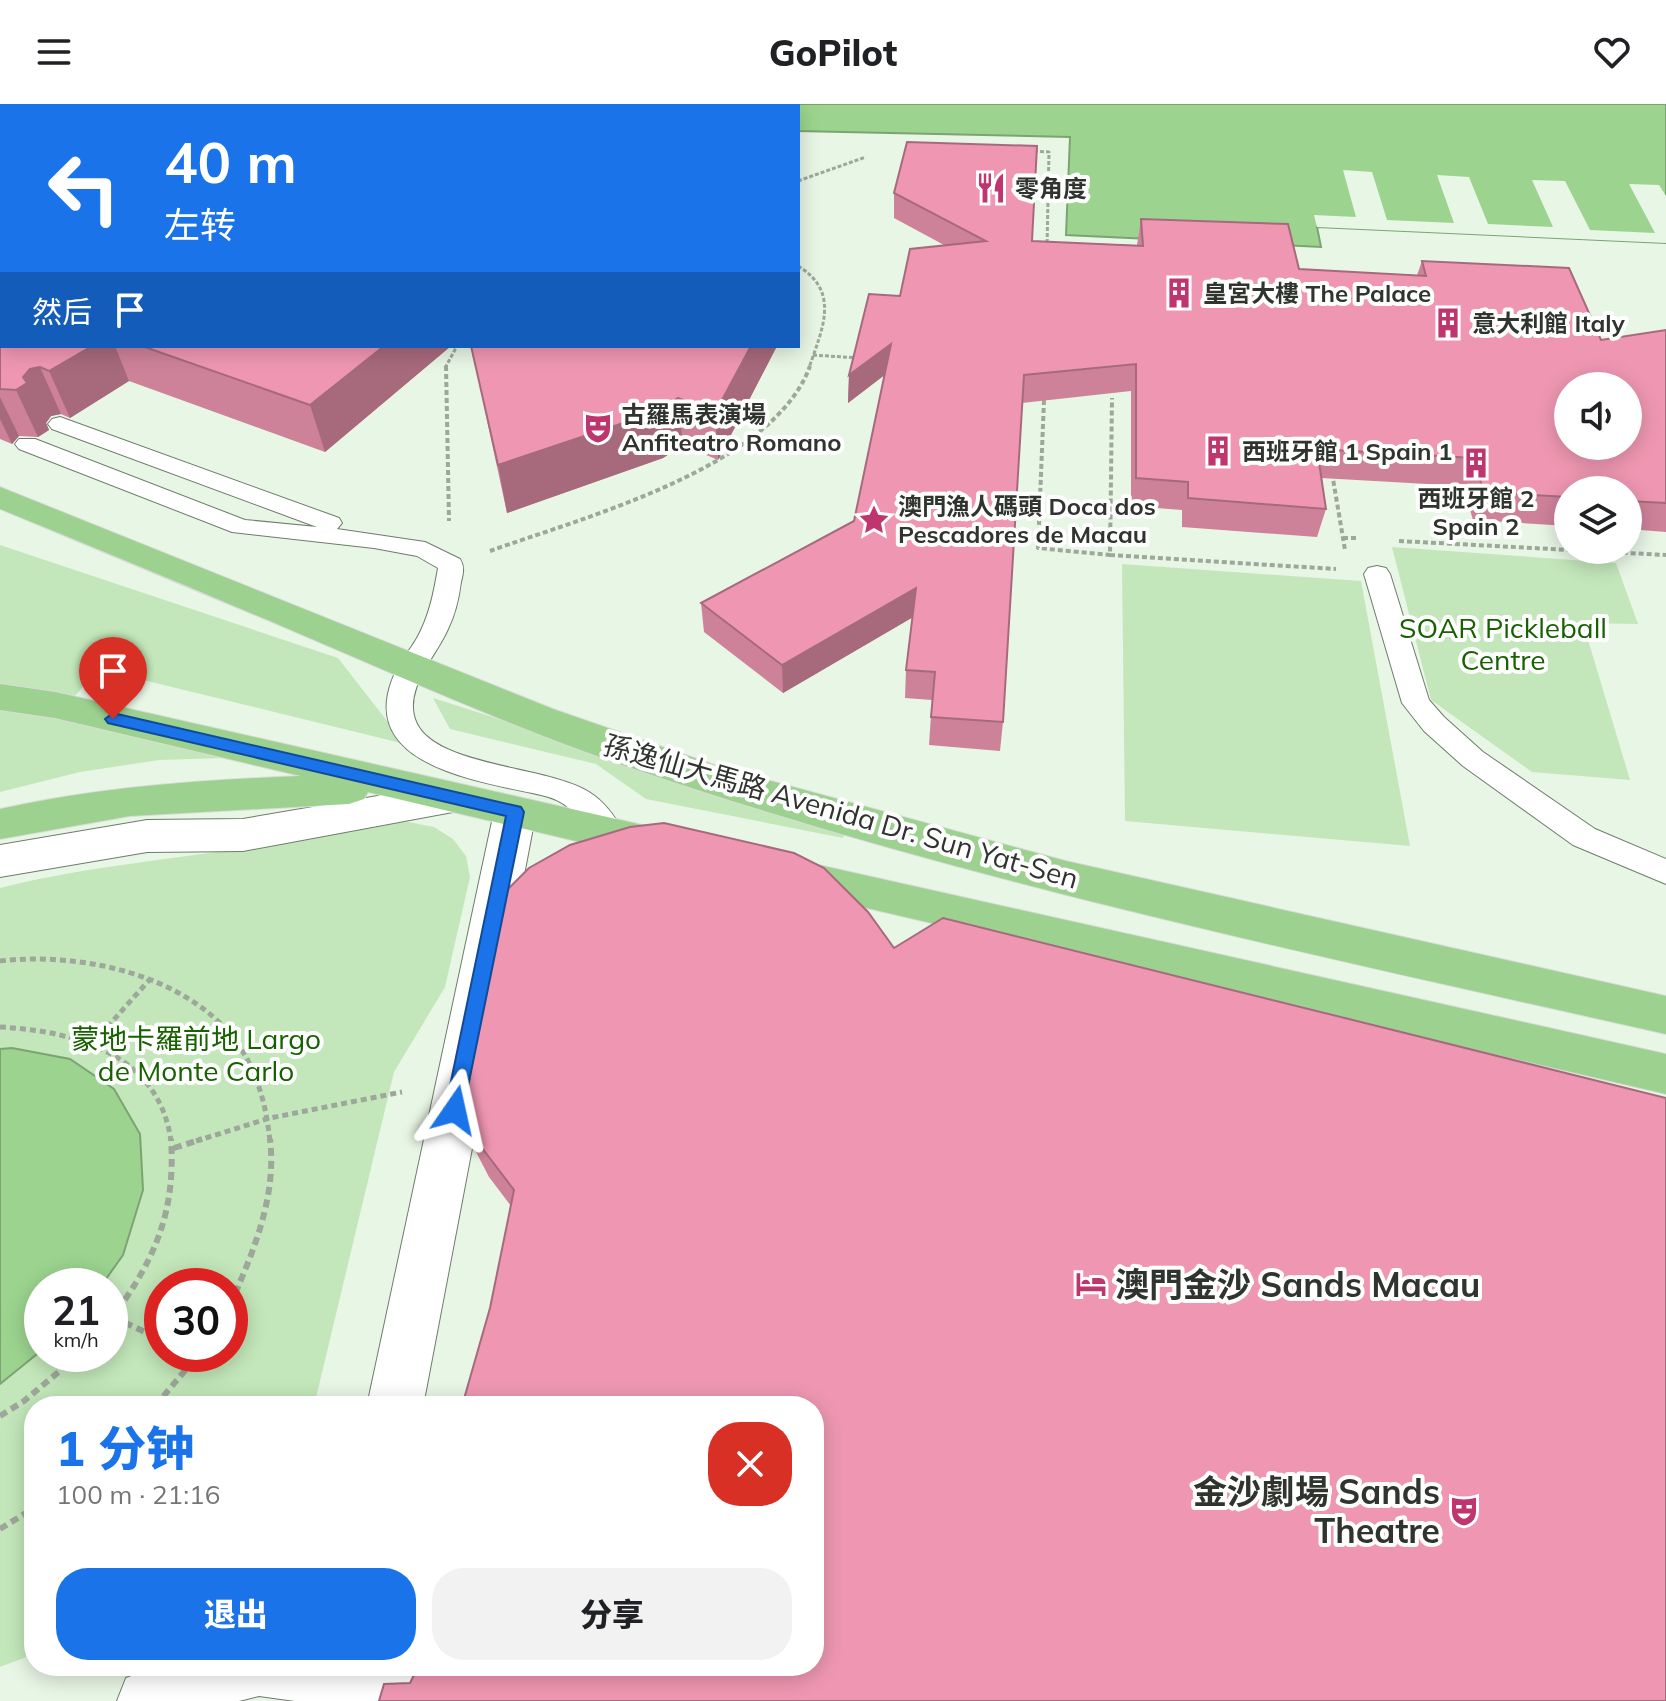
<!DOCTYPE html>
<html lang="zh">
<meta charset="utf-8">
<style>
:root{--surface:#fff;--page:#f2f2f2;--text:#202124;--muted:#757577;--accent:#1a73e8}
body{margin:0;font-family:Mulish,"Noto Sans SC",sans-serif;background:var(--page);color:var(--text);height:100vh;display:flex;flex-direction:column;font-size:30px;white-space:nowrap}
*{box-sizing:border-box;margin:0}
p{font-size:26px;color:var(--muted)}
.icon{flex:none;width:44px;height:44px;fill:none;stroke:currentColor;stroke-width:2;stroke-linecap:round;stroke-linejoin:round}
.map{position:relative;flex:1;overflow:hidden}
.details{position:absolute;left:24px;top:1292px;width:800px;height:280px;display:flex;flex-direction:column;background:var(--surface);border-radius:32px;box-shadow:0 4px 20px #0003}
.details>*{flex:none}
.guide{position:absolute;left:0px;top:0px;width:800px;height:244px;box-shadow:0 4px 20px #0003;background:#1a73e8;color:#fff;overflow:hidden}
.tools{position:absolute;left:1554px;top:268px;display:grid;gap:16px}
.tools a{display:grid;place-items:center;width:88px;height:88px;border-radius:50%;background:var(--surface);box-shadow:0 4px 20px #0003;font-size:40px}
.speed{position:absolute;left:24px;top:1164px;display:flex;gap:16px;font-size:40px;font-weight:700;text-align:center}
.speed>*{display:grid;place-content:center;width:104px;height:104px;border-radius:50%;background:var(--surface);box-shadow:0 4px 20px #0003;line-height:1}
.speed small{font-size:20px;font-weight:400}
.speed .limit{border:12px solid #d22;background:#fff;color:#111}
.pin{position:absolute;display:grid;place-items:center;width:68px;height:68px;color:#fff;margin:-82px -34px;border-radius:50% 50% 50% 0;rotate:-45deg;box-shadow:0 0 8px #0007}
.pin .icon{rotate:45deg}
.me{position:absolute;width:88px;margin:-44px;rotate:11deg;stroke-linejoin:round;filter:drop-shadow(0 0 6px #0008)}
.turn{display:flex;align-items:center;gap:28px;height:168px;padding:0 32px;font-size:36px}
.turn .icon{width:104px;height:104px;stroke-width:2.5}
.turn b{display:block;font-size:56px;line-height:68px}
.then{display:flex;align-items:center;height:76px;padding:0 32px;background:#0003;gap:16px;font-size:30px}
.round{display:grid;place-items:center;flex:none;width:84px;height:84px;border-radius:32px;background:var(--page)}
.headline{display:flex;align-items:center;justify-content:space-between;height:136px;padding:0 32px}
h1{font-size:48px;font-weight:800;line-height:60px;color:var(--accent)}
.action{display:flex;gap:16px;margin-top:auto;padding:16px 32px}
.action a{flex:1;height:92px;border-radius:32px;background:var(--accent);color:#fff;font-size:32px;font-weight:800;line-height:92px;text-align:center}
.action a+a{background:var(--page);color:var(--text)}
header{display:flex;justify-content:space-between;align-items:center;height:104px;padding:0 32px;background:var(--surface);font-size:36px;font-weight:800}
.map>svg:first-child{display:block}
.green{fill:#c3e7ba;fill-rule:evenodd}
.water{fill:#9cd48f;stroke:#7ba472;stroke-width:2}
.pier{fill:#e8f6e5}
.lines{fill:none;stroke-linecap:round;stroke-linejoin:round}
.service-casing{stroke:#6f7c6d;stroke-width:2}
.minor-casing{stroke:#6f7c6d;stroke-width:2}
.primary-casing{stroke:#dadbd9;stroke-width:2}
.path-far3{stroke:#9da79a;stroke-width:3;stroke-dasharray:4 2;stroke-linecap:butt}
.path-far2{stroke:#9da79a;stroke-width:4;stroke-dasharray:5 3;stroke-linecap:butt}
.path-far1{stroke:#9da79a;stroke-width:5;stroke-dasharray:6 4;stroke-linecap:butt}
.path{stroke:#9da79a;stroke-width:6;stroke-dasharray:8 5;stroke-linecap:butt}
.service{fill:#fff;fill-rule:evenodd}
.minor{fill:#fff;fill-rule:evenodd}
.primary{fill:#9cd18f;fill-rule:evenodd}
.wall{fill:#ce8299}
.shaded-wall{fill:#a76a7d}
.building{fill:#ef97b2;stroke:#a76a7d;stroke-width:2;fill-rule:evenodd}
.route{fill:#1a73e8;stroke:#114b97;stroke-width:2}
.labels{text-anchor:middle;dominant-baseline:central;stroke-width:8;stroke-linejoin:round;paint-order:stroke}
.far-poi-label{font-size:24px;font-weight:bold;fill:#2f352e;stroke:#fefefe;text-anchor:start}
.park-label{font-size:28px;fill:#186100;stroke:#fefefe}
.street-label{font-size:28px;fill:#2f352e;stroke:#fefefe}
.near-poi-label{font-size:34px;font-weight:bold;fill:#2f352e;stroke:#fefefe;text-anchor:start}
</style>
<header><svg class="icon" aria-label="menu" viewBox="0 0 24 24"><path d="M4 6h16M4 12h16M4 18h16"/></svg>GoPilot<svg class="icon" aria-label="heart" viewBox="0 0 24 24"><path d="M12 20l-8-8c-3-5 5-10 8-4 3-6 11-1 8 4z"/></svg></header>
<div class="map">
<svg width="1666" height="1597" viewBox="0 0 1666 1597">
<rect width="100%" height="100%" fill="#e8f6e5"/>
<path class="green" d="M0,441L338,554L405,640L98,565L63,606L257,653L159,656L80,668L0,688Z
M1392,443L1616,459L1638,520L1583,519L1630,676L1532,668L1431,596Z
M1122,460L1361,477L1410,742L1125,717Z
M433,594L692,676L852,710L843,734L646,695L596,660L450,625Z
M408,718L434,723L453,735L466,752L470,773L445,883L394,968L314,1302H34V1550L0,1563V784C78,764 158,757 237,745C294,737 350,722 408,718ZM42,1182H110V1250H42ZM162,1182H230V1250H162Z"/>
<path class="water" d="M442,0H1666V139L1317,123L1321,143L1066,131L1070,33L798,27V2Z
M12,944L70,955L114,985L140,1030L143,1086L123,1151L101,1182H42V1246L0,1280V945Z"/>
<path class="pier" d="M1343,66L1372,68L1387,116L1454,119L1437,71L1469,73L1488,120L1553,123L1532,76L1565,77L1590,126L1655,129L1629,80L1659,81L1666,92V139L1317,123L1314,111L1356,113Z"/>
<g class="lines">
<g class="service-casing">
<path id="service" d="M60,313L339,414L342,419L337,425L425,438L460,455C465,463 463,470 461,478C459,494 455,511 448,525C436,553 401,587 417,620C439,663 548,662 589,688C605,698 615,712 624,729L620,737C612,739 604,742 597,735C578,716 573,698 541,691C484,678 359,663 392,576C397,561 409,548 417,534C429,513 434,488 438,464L417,452L374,444L232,428L19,345L15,340L19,335H35L245,416L317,423L52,325L48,320L52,315Z
M1377,462L1386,464L1390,470L1429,596L1444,613L1483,648L1595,725L1666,755V780L1573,741L1463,662L1424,627L1402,599L1364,470L1368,464Z
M201,1562H382L409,1566L426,1572L432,1589L429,1597H295L259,1592L239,1597H203L200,1595L193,1579Z"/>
</g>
<g class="minor-casing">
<path id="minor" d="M454,679L469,683L475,694L469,705L243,747L147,748L0,773V741L147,716L243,715Z
M515,693L530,697L536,708L423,1302H367L494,708L500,697Z
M158,1562H262L253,1585L230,1597H117L126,1574Z"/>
</g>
<g class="primary-casing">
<path id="primary" d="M0,383L553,605L723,664L1066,757L1666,892V930C1323,853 977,780 643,668C521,627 403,574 284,523C190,483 95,444 0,405Z
M0,580L55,588L669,727L684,732L690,743L684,754L669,759L368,688L364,695L349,700L130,712L0,735V705C100,683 200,676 301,672L55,614L0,606Z
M783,753L1666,950V990L768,781L761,769L768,757Z"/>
</g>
<path class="path-far3" d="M1034,47L1049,48L1047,144
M798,77L866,53
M798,162C841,188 822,225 809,264
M813,251L859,254
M445,264L457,242"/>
<path class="path-far2" d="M446,262L449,417
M1044,296L1038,444L1110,451L1112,294
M1332,369L1345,446
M1343,434H1357
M1399,437L1666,451
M490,447C584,413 773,364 810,262
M1110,451L1336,465"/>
<path class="path-far1" d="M0,857C86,847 209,874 250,961C262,986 267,1010 270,1037
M0,923C75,927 159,950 171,1037
M94,938L151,874
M196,1037L270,1014L402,988"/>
<path class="path" d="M174,1044L202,1035
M230,1201C253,1149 277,1093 270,1035
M113,1213L162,1236
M110,1217C154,1157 176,1110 171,1035
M155,1302L199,1250
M0,1312L24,1297L80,1250
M0,1425L34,1404"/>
<use href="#service" class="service"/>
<use href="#minor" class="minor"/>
<use href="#primary" class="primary"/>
</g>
<path class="wall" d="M0,0H279L275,2H2V120H0Z
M894,89L1032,137L1137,141L1141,115L1299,165L1417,171L1422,157L1601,236L1666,226V428L1628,425V386H1568V422L1473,416L1463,382L1321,374L1326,405L1317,433L1182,423V406L1131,402V287L1022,299L1003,618L1000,647L929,641L932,596L905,594L906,566L913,513L783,589L704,528L701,499L854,417L884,271L848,299L849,271L900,192L944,141L894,114Z
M0,128L2,242H451L325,348L129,277L70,314L61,310L51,312L46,319L49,326L38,333L19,332L12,340L0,335Z
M471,242H777L718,356L683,341L663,354L507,409Z
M794,749L410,1579L415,1569L511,1102L489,1073L475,1046L461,1008Z"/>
<path class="shaded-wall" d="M183,0H279L275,2H178Z
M891,240L890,267L848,299L849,271Z
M92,242H115L129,277L70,314L49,267Z
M384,242H451L325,348L310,301Z
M751,242H777L718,356L715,309Z
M40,263L61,310L51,312L46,319L49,326L38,333L16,286L23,273L30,265Z
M0,293L19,332L12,340L0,315Z
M678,294L683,341L663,354L507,409L498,361Z
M916,484L915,512L783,589L782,561Z"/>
<path class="building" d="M0,0H183L178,2H2V81H0Z
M448,0H590L612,2H429H445Z
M907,38L1037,42L1032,137L1143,142L1141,115L1288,120L1299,165L1426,172L1422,157L1569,164L1601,236L1666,226V399L1628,397V386H1568V393L1484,388L1473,354L1317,345L1326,405L1188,394V378L1136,374V260L1024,271L1003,618L931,613L935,568L906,566L916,484L782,561L701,499L854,417L891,240L849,271L869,190L900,192L910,145L986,137L894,89ZM1568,282H1628V342H1568Z
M2,127V242H92L49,267L40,263L30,265L23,273L27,279L16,286L0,285V128Z
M142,242H384L310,301Z
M471,242H751L715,309L678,294L659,307L498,361Z
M664,719L794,749L824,764L868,808L894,844L943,814L1666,994V1597H379L384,1580L410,1579L415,1569L412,1562H814V1302H462L490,1204L514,1086L476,1036L461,1008L505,788L529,764L570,741L630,723Z"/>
<path class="route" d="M113,609L521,703L524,708L462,1012L455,1015L448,1012L445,1006L506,712L108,619L105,615Z"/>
<defs>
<g id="restaurant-bare" transform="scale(2.4)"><path d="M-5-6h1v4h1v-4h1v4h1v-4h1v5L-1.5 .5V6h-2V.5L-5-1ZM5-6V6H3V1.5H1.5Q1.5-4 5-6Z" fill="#bf356e" stroke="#fefefe" stroke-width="2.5" paint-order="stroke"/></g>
<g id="building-bare" transform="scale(2.4)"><path d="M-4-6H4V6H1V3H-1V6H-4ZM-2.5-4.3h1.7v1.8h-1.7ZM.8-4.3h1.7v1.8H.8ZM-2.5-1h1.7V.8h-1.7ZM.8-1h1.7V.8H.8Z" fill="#bf356e" stroke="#fefefe" stroke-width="2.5" paint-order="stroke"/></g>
<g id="theatre-bare" transform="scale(2.4)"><path d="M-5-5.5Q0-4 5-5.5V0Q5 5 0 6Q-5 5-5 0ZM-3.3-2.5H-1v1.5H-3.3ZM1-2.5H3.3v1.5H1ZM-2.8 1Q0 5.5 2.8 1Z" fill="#bf356e" stroke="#fefefe" stroke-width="2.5" paint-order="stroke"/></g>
<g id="sight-bare" transform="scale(2.4)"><path d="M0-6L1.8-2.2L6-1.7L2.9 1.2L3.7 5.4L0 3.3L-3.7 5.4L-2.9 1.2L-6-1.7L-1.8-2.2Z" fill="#bf356e" stroke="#fefefe" stroke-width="2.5" paint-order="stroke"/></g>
<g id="hotel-bare" transform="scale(2.4)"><path d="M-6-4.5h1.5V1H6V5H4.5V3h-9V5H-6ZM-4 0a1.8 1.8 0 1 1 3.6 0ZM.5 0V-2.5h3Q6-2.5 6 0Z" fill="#bf356e" stroke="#fefefe" stroke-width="2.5" paint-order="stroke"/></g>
</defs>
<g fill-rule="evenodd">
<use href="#restaurant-bare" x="991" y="84"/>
<use href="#building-bare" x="1179" y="189"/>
<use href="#building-bare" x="1448" y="219"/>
<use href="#theatre-bare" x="598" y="324"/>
<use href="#building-bare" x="1218" y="347"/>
<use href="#building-bare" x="1476" y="359"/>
<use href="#sight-bare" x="874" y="416"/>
<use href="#hotel-bare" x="1091" y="1180"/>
<use href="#theatre-bare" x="1464" y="1407"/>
</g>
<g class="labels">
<g class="far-poi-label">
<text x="1015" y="84">零角度</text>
<text x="1203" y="189">皇宮大樓 The Palace</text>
<text x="1472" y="219">意大利館 Italy</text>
<text x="622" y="310">古羅馬表演場<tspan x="622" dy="28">Anfiteatro Romano</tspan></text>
<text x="1242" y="347">西班牙館 1 Spain 1</text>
<text x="1476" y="394" text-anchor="middle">西班牙館 2<tspan x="1476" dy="28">Spain 2</tspan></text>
<text x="898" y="402">澳門漁人碼頭 Doca dos<tspan x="898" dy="28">Pescadores de Macau</tspan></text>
</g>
<g class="park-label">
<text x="1503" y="523">SOAR Pickleball<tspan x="1503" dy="32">Centre</tspan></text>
<text x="196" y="934">蒙地卡羅前地 Largo<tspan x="196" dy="32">de Monte Carlo</tspan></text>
</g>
<g class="street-label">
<text transform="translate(841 707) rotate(16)">孫逸仙大馬路 Avenida Dr. Sun Yat-Sen</text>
</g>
<g class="near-poi-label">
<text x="1115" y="1180">澳門金沙 Sands Macau</text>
<text x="1440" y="1387" text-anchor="end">金沙劇場 Sands<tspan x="1440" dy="39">Theatre</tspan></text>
</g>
</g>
</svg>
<div class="tools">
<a><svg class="icon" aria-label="sound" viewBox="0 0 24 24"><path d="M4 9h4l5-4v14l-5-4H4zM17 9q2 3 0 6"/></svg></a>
<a><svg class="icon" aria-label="layers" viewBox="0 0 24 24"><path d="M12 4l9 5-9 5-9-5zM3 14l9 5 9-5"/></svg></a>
</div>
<div class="speed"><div>21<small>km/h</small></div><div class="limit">30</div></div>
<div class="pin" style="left:113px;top:615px;background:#d93025"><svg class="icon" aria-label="arrive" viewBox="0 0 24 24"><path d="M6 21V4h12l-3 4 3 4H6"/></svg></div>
<svg class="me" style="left:455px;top:1006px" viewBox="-20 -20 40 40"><path d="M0-17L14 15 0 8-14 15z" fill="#1a73e8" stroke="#fff" stroke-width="4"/></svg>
<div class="guide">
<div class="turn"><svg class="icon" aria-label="left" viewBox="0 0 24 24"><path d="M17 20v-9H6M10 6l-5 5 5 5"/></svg><div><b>40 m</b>左转</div></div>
<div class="then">然后<svg class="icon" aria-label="arrive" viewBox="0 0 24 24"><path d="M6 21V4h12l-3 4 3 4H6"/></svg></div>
</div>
<section class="details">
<div class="headline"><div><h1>1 分钟</h1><p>100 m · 21:16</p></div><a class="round" style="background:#d93025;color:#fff"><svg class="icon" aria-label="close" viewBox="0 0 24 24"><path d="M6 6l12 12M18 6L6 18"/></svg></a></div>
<div class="action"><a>退出</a><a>分享</a></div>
</section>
</div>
